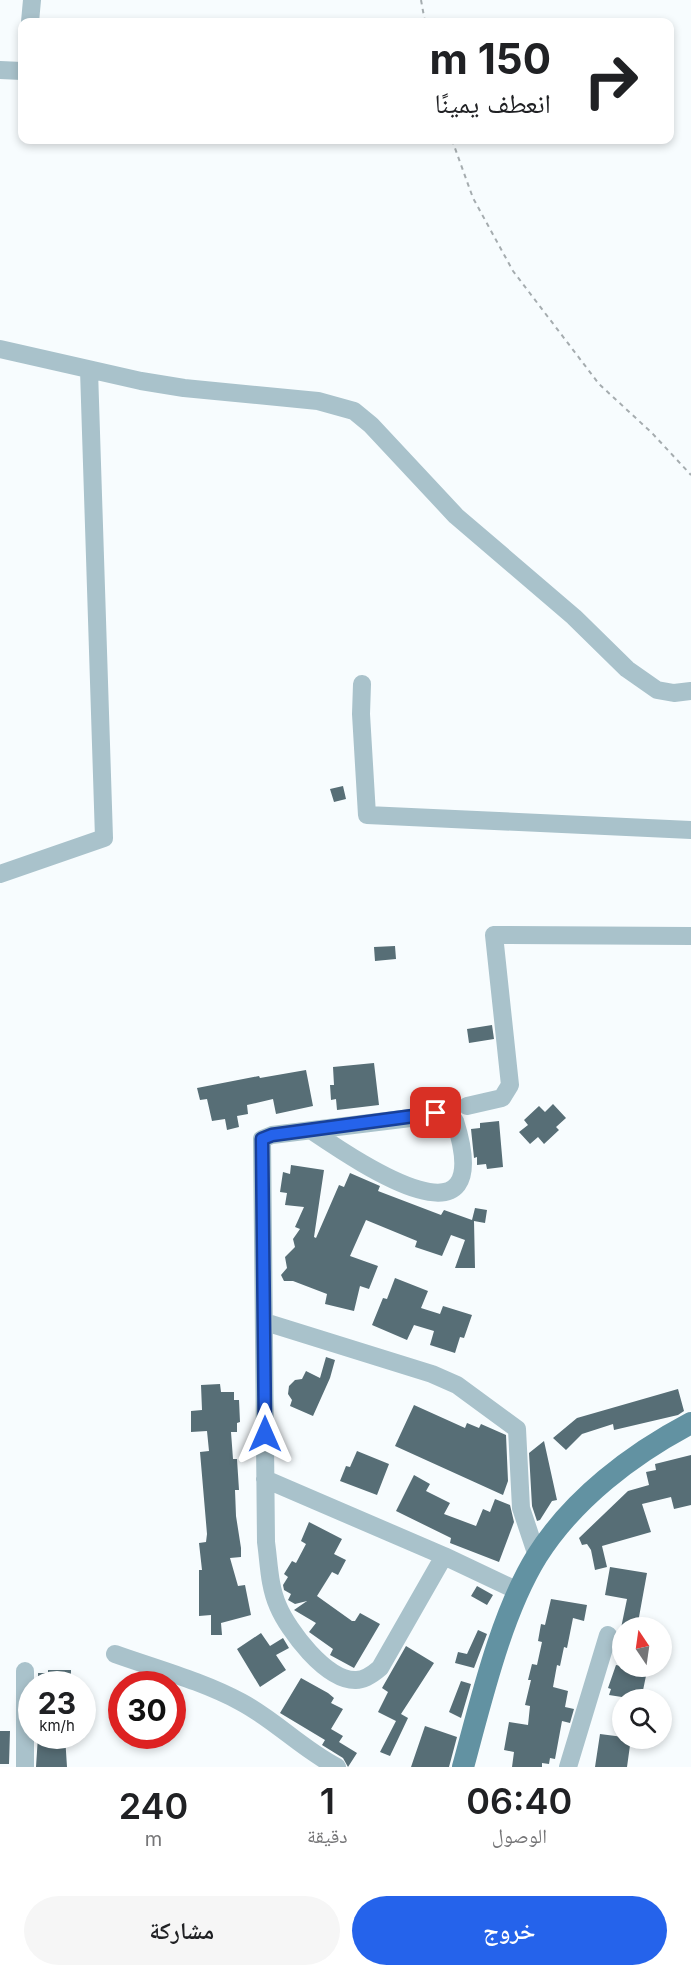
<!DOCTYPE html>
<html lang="ar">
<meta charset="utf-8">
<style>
:root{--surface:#fff;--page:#f6f6f6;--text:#202124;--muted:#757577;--accent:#2563eb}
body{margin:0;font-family:Inter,"Noto Naskh Arabic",sans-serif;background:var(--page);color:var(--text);direction:rtl;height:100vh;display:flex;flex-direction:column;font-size:22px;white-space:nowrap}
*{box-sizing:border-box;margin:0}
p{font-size:20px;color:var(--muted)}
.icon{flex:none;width:33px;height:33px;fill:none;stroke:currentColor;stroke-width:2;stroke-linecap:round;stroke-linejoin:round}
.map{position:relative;height:1767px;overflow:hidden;direction:ltr}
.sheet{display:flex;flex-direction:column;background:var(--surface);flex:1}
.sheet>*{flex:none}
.hud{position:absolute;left:18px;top:18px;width:656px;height:126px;border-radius:12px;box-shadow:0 3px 9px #0003;direction:rtl;background:#fff;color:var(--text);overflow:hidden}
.needle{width:39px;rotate:347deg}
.tools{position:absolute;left:612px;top:1617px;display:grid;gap:12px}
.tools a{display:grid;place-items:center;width:60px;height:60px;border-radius:50%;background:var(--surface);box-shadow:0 3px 9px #0003;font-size:30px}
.speed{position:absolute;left:18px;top:1671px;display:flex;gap:12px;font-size:30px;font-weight:700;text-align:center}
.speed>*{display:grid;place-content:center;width:78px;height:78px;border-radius:50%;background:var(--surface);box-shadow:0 3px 9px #0003;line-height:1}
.speed small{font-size:15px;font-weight:400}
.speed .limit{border:9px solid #d22;background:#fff;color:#111}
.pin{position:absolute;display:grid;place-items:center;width:51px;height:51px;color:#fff;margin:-26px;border-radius:12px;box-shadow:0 3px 9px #0006}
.me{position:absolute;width:66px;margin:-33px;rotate:0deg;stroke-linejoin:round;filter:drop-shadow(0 0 4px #0008)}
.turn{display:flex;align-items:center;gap:21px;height:126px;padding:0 24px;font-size:27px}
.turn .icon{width:78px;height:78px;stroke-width:2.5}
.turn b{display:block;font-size:42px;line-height:51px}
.eta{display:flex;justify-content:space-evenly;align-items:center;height:102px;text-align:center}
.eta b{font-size:36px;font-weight:600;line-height:42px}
.action{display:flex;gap:12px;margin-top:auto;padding:12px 24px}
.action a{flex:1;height:69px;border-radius:36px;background:var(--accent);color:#fff;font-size:24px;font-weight:600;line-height:69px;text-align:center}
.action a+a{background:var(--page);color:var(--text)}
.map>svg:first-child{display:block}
.building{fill:#576e76}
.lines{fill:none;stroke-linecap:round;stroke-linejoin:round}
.path{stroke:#a5acaf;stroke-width:2;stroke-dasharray:4.5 4.5;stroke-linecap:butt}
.minor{stroke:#a9c2cb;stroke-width:18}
.major{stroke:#6292a2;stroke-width:22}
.route-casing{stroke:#184099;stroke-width:15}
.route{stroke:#2563eb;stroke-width:10}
</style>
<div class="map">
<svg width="691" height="1767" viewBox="0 0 691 1767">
<rect width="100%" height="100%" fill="#f7fcfe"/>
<path class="building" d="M343,786L346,799L334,802L330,789Z
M395,946L396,959L375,961L374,947Z
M492,1025L494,1039L469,1043L467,1029Z
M374,1063L379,1105L337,1110L336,1099L331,1100L330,1085H334L333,1067Z
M306,1070L313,1106L276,1114L273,1099L247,1105L248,1114L237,1116L239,1127L227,1130L225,1119L212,1121L207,1099L200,1100L197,1088L259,1076L260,1078Z
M553,1104L566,1118L556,1127L559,1130L544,1144L538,1137L530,1144L519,1132L528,1125L524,1120L539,1106L545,1112Z
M499,1121L503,1167L487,1169L486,1164L477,1165V1157L474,1158L471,1129L480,1128V1123Z
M291,1165L324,1170L314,1237L316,1238L339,1185L344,1187L350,1173L380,1186L378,1191L441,1215L444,1210L472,1220L475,1208L487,1210L485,1223L474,1221L475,1268H455L465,1240L451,1235L442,1256L415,1247L417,1241L366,1220L350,1256L378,1266L369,1289L360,1286L354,1311L325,1304L327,1294L293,1281H284L281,1275L287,1268L285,1257L295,1247L293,1239L300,1229L295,1227L304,1207L285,1205L287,1193L280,1192L283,1172L290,1174Z
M395,1278L428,1291L421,1308L440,1314L443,1306L472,1315L464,1338L460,1337L455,1353L430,1345L434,1331L414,1325L407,1340L372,1325L383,1298L387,1299Z
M326,1357L335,1360L330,1378L313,1416L290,1406L292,1400L288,1394L289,1386L295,1380L302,1379L306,1371L320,1378Z
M220,1384L221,1392H234V1400H239L240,1422L237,1423V1432H231L233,1459H237L239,1490H235L236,1516L241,1548V1557L230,1558L238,1586L245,1585L251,1615L221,1623L222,1635H211V1615L199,1616V1570H202L199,1543L206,1542L207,1534L200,1452L209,1451L207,1431L191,1432V1411L202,1410L201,1385Z
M678,1389L684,1411L678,1415L614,1430L613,1424L582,1434L566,1450L553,1438L577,1418Z
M414,1405L465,1428L467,1423L479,1428L481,1424L506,1435L508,1481L503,1495L395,1446Z
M544,1441L557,1500L552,1501L540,1520L537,1521L532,1506L529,1453Z
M357,1451L389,1464L377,1495L340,1481L346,1466L350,1467Z
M691,1455V1505L674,1509L671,1497L642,1504L651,1532L602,1546L607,1567L595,1570L591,1550L587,1544L582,1545L579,1538L628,1491L649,1485L646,1472L656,1470L655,1464Z
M414,1475L430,1484L426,1491L450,1503L444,1514L476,1526L483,1509L490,1512L495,1499L510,1505L514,1522L499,1562L450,1543L451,1538L396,1511Z
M309,1522L342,1539L334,1554L346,1560L338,1575L332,1572L317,1596L352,1621H355L360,1613L380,1624L354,1668L330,1655L333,1649L309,1632L316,1623L294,1610L307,1601L295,1604L288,1600L291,1594L284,1590L283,1585L288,1577L284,1574L292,1561L296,1563L306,1544L301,1541Z
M610,1567L647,1573L637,1628H621L627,1599L605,1595Z
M477,1586L493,1595L487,1605L471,1596Z
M551,1599L587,1605L584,1621L573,1618L567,1648L564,1647L560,1666L557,1665L553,1687L568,1691L565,1707L574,1709L570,1723L562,1721L555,1759L550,1758L549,1764L542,1763V1767H512L514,1752L504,1750L509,1722L528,1725L530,1706L525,1705L531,1680H528L532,1664L537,1665L542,1642L538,1641L541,1624L545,1625Z
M478,1630L487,1634L474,1668L455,1663L458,1652L467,1654Z
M261,1633L270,1646L283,1638L289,1648L276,1655L286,1670L260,1687L237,1649Z
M406,1646L434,1663L401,1714L408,1718L390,1756L380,1752L396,1721L378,1712L388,1692L382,1688Z
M616,1665L647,1671L641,1700L609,1695L611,1689L608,1688Z
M48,1670H71V1684H38V1673H48Z
M301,1678L328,1693L334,1698L331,1703L343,1709L331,1729L343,1736L339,1742L357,1753L348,1767L343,1758L322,1745L325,1740L280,1713Z
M461,1681L471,1684L461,1718L449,1712Z
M425,1726L457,1737L449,1767H411Z
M0,1731H10L9,1764H0Z
M600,1734L631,1738L627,1767H595Z
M38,1736H65L67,1767H36Z"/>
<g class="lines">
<path class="path" d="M421,0L425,22
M452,140L473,198L513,271L599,384L652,433L691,475"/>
<path class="minor" d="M30,22L32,0
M0,70L22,71
M0,349L141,381L184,388L318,401L354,411L371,425L456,516L574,617L627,669L657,690L674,693L691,691
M362,684L361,714L367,815L691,830
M0,874L104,838L89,370
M467,1106L502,1098L510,1085L494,935L691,936
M312,1131C358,1162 498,1258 455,1121L443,1114L272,1135L262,1139L266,1542C269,1563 269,1586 278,1606C288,1630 326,1681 356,1680C365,1680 373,1674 380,1668L444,1556
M265,1322L432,1374L457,1385L517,1429L521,1508L537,1556
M265,1479L444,1556L518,1591
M115,1654C157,1669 202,1681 241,1702C275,1720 302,1749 337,1767
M25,1767V1671
M568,1767L608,1635"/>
<path class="major" d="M463,1767C481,1701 501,1614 537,1556C573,1499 632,1454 691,1423"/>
</g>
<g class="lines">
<g class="route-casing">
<path id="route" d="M265,1434L262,1139L272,1135L436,1113"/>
</g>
<use href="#route" class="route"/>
</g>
</svg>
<div class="tools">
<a><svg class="needle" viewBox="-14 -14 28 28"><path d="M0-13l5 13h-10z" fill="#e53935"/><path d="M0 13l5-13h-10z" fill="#757577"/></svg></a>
<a><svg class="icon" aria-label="search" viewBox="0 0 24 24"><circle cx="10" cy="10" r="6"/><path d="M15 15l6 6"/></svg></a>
</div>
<div class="speed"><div>23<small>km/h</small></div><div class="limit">30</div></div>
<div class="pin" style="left:436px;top:1113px;background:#d93025"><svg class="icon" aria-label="arrive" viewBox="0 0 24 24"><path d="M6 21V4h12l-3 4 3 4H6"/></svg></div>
<svg class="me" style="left:265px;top:1434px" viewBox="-20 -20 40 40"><path d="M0-17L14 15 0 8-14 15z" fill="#2563eb" stroke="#fff" stroke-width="4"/></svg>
<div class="hud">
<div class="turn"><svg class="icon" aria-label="right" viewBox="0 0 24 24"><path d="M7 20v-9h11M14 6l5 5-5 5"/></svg><div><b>150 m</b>انعطف يمينًا</div></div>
</div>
</div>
<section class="sheet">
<div class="eta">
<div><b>06:40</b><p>الوصول</p></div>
<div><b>1</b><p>دقيقة</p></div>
<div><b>240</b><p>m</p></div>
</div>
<div class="action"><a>خروج</a><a>مشاركة</a></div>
</section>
